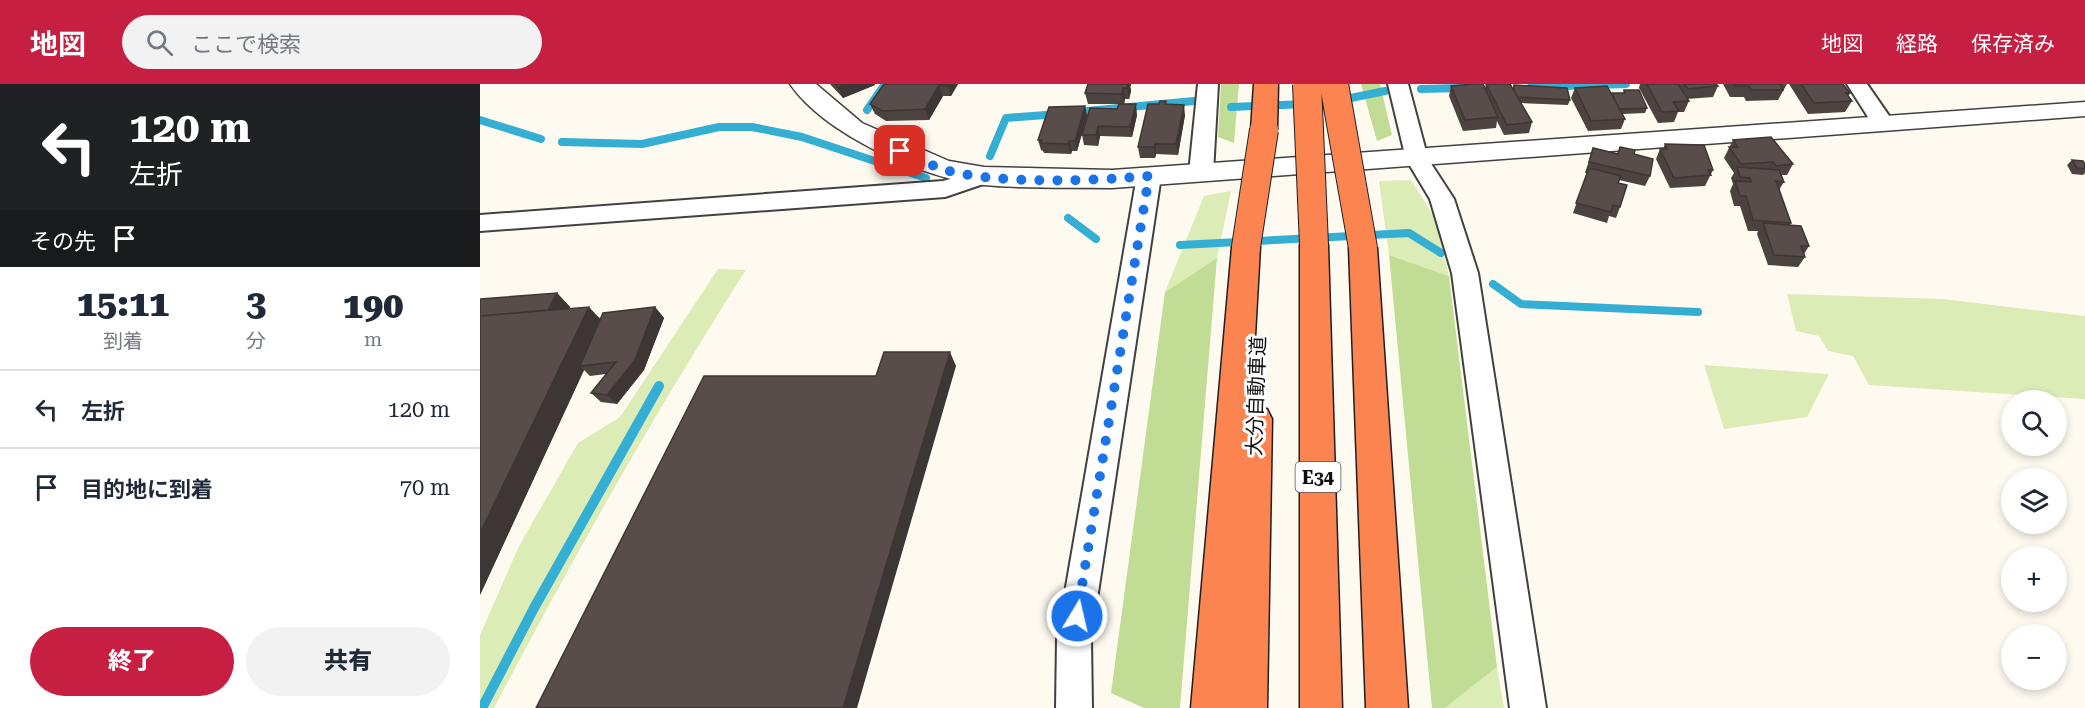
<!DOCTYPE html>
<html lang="ja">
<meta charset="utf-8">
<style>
:root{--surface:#fff;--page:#f2f2f3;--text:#1f2937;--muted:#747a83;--line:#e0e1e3;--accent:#c61f42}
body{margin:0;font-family:"Roboto Serif","Noto Sans JP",serif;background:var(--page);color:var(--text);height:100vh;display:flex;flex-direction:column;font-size:22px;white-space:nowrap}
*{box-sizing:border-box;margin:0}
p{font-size:20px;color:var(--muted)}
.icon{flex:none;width:33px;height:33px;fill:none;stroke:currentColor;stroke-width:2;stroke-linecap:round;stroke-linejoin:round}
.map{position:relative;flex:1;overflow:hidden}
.sheet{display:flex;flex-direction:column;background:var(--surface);width:480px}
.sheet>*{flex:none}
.banner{background:#202124;color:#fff;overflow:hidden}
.buttons{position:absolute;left:1521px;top:306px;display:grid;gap:12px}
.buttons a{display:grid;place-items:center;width:66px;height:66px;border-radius:50%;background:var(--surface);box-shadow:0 3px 9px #0003;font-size:30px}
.pin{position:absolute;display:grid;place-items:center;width:51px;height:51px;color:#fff;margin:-26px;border-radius:12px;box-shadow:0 3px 9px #0006}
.me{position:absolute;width:66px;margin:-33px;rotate:9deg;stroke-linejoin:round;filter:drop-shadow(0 0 4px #0008)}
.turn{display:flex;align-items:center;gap:21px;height:126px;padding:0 30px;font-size:27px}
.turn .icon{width:78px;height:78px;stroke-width:2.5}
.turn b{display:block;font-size:42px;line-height:51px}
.then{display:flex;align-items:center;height:57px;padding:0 30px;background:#0003;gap:12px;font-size:22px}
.eta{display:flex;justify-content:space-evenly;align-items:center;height:102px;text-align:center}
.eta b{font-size:36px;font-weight:800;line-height:42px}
.button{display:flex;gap:12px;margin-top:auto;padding:12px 30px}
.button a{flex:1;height:69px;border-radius:36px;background:var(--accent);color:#fff;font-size:24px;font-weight:800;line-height:69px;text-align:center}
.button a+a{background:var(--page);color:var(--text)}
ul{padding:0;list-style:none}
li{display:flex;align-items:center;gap:18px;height:78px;padding:0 30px;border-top:2px solid var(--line)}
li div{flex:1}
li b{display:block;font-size:22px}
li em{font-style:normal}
header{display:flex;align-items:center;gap:36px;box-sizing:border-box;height:84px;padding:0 30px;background:var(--accent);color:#fff}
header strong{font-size:28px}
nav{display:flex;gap:33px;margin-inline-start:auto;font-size:21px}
.search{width:420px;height:54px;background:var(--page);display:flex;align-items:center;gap:15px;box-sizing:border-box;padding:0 21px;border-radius:33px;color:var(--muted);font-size:22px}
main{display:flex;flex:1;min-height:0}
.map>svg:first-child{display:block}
.green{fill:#dbecb7}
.forest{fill:#c1dd95}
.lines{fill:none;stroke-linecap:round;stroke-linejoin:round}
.stream-far1{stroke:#35aed4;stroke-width:8}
.stream{stroke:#35aed4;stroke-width:10}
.minor-casing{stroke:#414141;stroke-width:4}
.tertiary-casing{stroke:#414141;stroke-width:3}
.motorway-casing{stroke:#1f1f1f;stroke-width:3}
.minor{fill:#fff;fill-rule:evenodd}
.tertiary{fill:#fff;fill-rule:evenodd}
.motorway{fill:#fb8451;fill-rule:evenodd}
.motorway-bridge-casing{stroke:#1f1f1f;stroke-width:30;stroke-linecap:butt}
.motorway-bridge{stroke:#fb8451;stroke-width:28}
.wall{fill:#4c4240}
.shaded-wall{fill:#3e3634}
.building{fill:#584d4a;stroke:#3e3634;stroke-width:1.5}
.route{stroke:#1a73e8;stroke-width:10;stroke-dasharray:0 18}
.labels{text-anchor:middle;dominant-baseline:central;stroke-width:6;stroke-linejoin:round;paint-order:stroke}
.shield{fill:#fff;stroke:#565656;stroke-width:1.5}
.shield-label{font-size:18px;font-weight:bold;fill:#0e0e0e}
.street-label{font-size:20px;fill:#0e0e0e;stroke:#fff}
</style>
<header>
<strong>地図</strong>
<div class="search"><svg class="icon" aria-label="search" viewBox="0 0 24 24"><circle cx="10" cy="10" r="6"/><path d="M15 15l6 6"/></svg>ここで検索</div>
<nav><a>地図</a><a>経路</a><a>保存済み</a></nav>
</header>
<main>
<section class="sheet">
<div class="banner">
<div class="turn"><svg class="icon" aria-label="left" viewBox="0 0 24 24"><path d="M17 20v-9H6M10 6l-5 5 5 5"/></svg><div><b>120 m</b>左折</div></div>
<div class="then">その先<svg class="icon" aria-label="arrive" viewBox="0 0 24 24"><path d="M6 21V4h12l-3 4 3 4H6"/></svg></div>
</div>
<div class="eta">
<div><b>15:11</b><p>到着</p></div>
<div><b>3</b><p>分</p></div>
<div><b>190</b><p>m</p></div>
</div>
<ul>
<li><svg class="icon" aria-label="left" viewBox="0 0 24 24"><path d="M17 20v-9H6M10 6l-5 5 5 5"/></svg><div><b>左折</b></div><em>120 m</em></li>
<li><svg class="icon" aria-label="arrive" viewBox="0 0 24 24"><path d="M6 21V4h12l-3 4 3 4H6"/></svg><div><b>目的地に到着</b></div><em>70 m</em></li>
</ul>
<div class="button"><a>終了</a><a>共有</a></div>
</section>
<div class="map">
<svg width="1605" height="624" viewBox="0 0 1605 624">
<rect width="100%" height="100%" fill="#fffaf0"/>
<path class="green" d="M931,96L955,134L969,192L909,171L899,97Z
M751,107L737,174L685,208L724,112Z
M238,185L266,186C175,328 93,474 14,624H0V551L39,462L98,359L140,333Z
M1307,210L1463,215L1605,232V315L1389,301L1373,272L1348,267L1339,252L1316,247Z
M1224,281L1349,290L1327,333L1244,345Z
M1017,583L1024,624H965Z"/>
<path class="forest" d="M741,0H759L754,59L738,53Z
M881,0H900L912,51L897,57Z
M909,171L969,192L1017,583L965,624H952Z
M737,174L700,624H664L631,609L685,208Z"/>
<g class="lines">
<path class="stream-far1" d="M1051,3L1146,0
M941,5L981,4
M861,16L905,7
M751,23L826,20
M387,26L405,0
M596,28L714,17
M0,36L61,55
M82,58L162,60L239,43H272L322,53L446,94
M510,72L526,34L579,30
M588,134L616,155
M700,161L929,149L961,169
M1013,200L1041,220L1218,228"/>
<path class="stream" d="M2,624L54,524L179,302"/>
<g class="minor-casing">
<path id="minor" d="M718,0H738L733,89L729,94L721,96L713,94L709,89Z
M908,0H928L948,75L974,115L998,189L1066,624H1030L972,189L950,115L926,75Z
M1367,0H1387L1414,39L1411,44H1395Z
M504,85L512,87L516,92L512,97L465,113L0,147V131L463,97Z
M669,85L677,87L681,92L611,555L612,624H576L577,555L657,92L661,87Z"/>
</g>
<g class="tertiary-casing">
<path id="tertiary" d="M310,0H336L382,39L469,77L504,83L632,86L1605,18V32L632,104C590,103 546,105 504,101C444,95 345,51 310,0Z"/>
</g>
<g class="motorway-casing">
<path id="motorway" d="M774,0H798L797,46L793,52L784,54L775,52L771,46Z
M834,151L844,154L848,161L862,624H820V161L824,154Z
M766,153L776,156L780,163L771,323L787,325L792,335L787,624H711L752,163L756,156Z
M883,154L893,157L897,164L928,624H886L869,164L873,157Z"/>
</g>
<use href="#minor" class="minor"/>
<use href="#tertiary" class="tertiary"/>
<use href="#motorway" class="motorway"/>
<g class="motorway-bridge-casing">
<path id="motorway-bridge" d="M827,0L834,161
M854,0L883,164
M766,163L784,46"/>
</g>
<use href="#motorway-bridge" class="motorway-bridge"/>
</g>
<path class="wall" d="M350,0H395V1L363,14Z
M404,0H478L471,12H463L449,36L406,37L395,30L390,20Z
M608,0H651V2H650L651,7L649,15H645L644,20L657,31L652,53L620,52L618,62L604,61L602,51L637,25L639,20H608L605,9Z
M1006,0L1033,4L1034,1L1090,16L1088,21L1041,19L1052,38L1049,49L1024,51L1017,37L1016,44L983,47L969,12L971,2L1005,4Z
M1160,0H1236L1238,2L1233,13L1207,15L1209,17L1204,28H1198L1194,38L1178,39L1159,4Z
M1243,0H1307L1298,16L1266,17L1264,13H1250Z
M1309,0H1363L1370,9L1368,13L1372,17L1365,28L1328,30Z
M1095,4L1132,11V9H1143L1144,6L1167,24L1165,29L1142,30L1145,35L1141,45L1108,47L1091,14Z
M686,17L687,20L705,31L698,71L676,70L675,74H660L658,63L679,20Z
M605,22L607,32L597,67H592L591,70L564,69L563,67L561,66L558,56Z
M1253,56L1313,80L1307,91H1301L1304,98L1299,106L1311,139L1310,141L1329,162L1324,170L1325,173L1318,183L1288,181L1277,150L1278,147H1268L1260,122H1254L1250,107L1253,100L1251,94L1254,89L1244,74Z
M1185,60L1233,86L1225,102L1190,104L1176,75L1180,65H1183Z
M1140,63L1154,70L1170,92L1165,102L1139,96L1138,99L1140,123L1136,134L1129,132L1127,139L1093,129L1107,89H1105L1113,64L1137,70Z
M1592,76L1605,80V89L1603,91L1592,90L1587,81Z
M77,209L90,223V224L120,234L175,223L184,234L164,286L137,320L121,318L111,309L126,290L110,292L104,286L0,511Z"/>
<path class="shaded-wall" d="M366,0H395V1L363,14L358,3Z
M469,0H478L471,12L468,2Z
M648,0H650L651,7L649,15L647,4Z
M459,1L463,12L449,36L445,25Z
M643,4L645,15L644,20L642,10Z
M656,20L657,31L652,53L650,43Z
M704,21L705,31L698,71L696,60Z
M605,22L607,32L597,67L595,57Z
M618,42L620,52L618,62L616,51Z
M589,57L592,67L591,70L588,60Z
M675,60L676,70L675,74L674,63Z
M77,209L90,223L80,244L66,230Z
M109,223L125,240L100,282L104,286L0,511V449Z
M175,223L184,234L164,286L137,320L127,311Z
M470,268L476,282L377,624H363Z"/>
<path class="building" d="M355,0H366L358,3Z
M404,0H469L468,2L459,1L445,25L402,27L390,20Z
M608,0H648L647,4H643L642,10L605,9Z
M993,0H1003L1018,33L985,36L971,2Z
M1006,0H1030L1052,38L1027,41Z
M1167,0H1198L1209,17L1193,18L1199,27L1182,28Z
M1204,0H1236L1238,2L1208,5Z
M1254,0H1300L1303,6H1271L1269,2H1255Z
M1321,0H1363L1370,9H1366L1372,17L1334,19Z
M1034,1L1087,4L1090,16L1038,13L1034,7Z
M1127,2L1145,35L1111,37L1095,4Z
M1144,6H1159L1167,24L1139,25L1132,9H1145Z
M680,17H686L685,20L704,21L696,60H675L674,63H658L668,20H679Z
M639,20H656L650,43L618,42L616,51H602L610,24L637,25Z
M605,22L595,57H589L588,60L561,59L562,56H558L569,23Z
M1291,53L1313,80L1296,82L1293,78L1261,80L1249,63H1258L1253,56Z
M1185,60L1224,61L1233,86H1228L1231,91L1194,94L1180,65H1187Z
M1140,63L1155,66L1154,70L1173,75L1170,92L1109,78L1113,64L1138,70Z
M1592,76L1603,77L1605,80V85L1597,84Z
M1257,83L1299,86L1304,98L1296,97L1311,139L1273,136L1266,112H1260L1255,97L1271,98L1270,94L1260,93Z
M1109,84L1141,92L1138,99L1147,101L1140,123L1133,121L1131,128L1096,119Z
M1283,139L1321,142L1329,162H1321L1325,173L1294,171Z
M77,209L68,226L0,232V215Z
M109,223L0,449V232Z
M175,223L155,276L127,311L111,309L136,278L100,282L123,229Z
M404,268H470L363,624H56L224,292H396Z"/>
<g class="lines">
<path class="route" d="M420,67C434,73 448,80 462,85C514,101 614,97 669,92L597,532"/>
</g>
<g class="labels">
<rect class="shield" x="815.5" y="378" width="45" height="30" rx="4.5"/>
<g class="shield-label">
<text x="838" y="393">E34</text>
</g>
<g class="street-label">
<text transform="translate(776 312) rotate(-88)">大分自動車道</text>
</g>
</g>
</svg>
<div class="buttons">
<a><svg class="icon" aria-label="search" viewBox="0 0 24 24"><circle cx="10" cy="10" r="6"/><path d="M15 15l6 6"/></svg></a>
<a><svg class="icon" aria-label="layers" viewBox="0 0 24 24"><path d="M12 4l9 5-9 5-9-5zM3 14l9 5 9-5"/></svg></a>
<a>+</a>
<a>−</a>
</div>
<div class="pin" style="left:420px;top:67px;background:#d93025"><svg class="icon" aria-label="arrive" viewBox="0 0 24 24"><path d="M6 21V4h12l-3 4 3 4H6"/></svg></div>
<svg class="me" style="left:597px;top:532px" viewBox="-20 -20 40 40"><circle r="17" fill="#1a73e8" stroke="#fff" stroke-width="3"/><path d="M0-11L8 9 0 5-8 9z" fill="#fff"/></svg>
</div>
</main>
